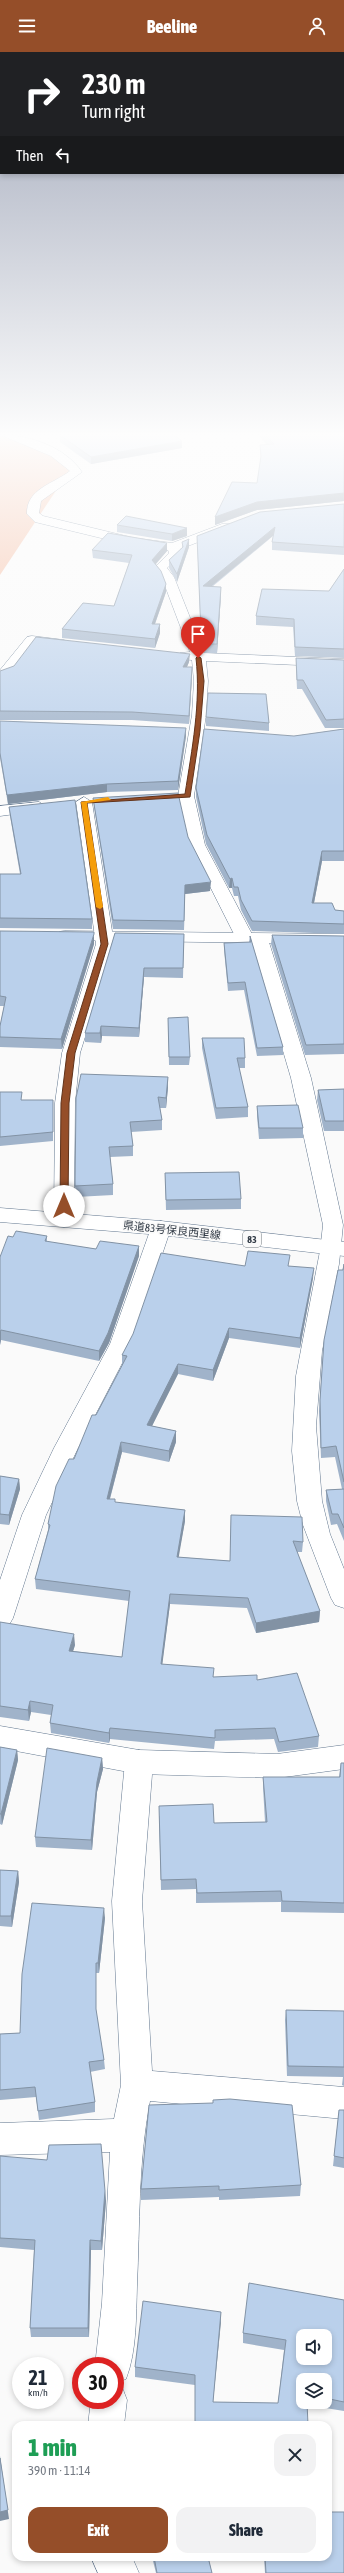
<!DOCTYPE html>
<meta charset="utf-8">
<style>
:root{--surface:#fff;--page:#f2f2f3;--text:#1f2937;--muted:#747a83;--accent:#954e29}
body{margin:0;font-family:"Asap Condensed","Noto Sans JP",sans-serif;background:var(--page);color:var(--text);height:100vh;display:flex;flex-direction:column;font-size:15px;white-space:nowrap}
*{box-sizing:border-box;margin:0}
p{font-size:13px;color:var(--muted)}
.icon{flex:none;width:22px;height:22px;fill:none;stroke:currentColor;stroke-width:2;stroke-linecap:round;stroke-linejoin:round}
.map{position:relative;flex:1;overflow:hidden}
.details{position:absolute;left:12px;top:2369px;width:320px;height:140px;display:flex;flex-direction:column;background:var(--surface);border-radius:12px;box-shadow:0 2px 6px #0003}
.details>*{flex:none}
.banner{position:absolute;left:0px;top:0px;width:344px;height:122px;box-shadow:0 2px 6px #0003;background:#202124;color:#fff;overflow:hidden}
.fabs{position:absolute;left:296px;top:2277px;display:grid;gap:8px}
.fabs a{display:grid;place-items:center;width:36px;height:36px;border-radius:8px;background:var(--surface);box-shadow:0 2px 6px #0003;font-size:20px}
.speed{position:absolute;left:12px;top:2305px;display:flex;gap:8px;font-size:20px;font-weight:700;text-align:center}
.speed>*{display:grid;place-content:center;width:52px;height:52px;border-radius:50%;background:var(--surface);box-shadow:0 2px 6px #0003;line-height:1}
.speed small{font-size:10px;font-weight:400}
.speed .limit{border:6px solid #d22;background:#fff;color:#111}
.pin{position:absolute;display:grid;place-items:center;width:34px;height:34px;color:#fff;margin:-41px -17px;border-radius:50% 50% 50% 0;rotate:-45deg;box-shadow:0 0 4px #0007}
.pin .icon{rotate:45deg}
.me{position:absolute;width:44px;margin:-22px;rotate:0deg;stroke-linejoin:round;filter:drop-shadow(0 0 3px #0008)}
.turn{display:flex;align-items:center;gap:14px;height:84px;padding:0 16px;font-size:18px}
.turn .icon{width:52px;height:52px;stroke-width:2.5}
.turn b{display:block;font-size:28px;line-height:34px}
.then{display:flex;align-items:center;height:38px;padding:0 16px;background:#0003;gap:8px;font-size:15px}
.round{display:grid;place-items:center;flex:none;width:42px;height:42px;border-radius:12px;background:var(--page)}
.head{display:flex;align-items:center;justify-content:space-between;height:68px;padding:0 16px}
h1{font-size:24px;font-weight:800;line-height:30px;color:#1e9e55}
.button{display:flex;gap:8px;margin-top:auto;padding:8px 16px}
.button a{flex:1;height:46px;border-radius:12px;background:var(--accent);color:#fff;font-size:16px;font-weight:800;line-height:46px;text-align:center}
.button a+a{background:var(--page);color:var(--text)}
header{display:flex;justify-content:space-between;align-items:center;height:52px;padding:0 16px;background:var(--accent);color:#fff;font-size:18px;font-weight:800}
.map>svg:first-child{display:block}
.green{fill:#f4b79a}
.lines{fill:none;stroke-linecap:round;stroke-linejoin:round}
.street-casing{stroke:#62778f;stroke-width:1}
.secondary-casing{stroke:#62778f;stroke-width:1}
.primary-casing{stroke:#62778f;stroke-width:1}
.street{fill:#fff;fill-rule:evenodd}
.secondary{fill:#fff;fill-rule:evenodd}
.primary{fill:#fff;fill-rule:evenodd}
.wall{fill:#a0b3ca;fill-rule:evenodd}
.shaded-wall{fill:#8292a4}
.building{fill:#bad0eb;stroke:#8292a4;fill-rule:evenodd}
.route{fill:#954e29;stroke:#61331b}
.slow{fill:#f59e0b}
.labels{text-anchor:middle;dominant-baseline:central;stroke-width:3.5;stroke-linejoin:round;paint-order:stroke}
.shield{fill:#fafafa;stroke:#6f767d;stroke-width:1}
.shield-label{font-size:10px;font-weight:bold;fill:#343d48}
.street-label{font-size:11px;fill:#343d48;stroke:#fafafa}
</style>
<header><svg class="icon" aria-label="menu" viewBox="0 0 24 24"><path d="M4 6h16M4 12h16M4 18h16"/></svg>Beeline<svg class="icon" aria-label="person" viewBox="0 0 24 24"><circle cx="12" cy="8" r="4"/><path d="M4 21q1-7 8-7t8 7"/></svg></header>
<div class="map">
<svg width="344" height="2521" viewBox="0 0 344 2521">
<rect width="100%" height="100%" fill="#fafafa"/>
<path class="green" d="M0,383L73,413L0,523Z"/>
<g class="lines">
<g class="street-casing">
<path id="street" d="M1,383C30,383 65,395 82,420L41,449L39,461L43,464L134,486L172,491L222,472H230V478L180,497L182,502L167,516L174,525L204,601L344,607V615L206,609L208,629L206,663L194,744L205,793L253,884L265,883L268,887L311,1026L343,1173L339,1212L322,1299L316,1374L322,1449L330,1482L344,1517V1556L335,1553L331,1546L303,1473L297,1449L292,1399L296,1324L320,1199L323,1173L291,1026L251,890H239L236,886L189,793L178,744L192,663L194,629L192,608L180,607L178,604L180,601L190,600L162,526L154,516L169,501L168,498L134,494L35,470L27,462C26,437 53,432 70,419L51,404Z
M32,584L64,588L71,592L64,596L36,592L13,622L0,627V618L27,585Z
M84,745L92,750L114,892L80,1001L75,1051L74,1168L71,1173L64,1175L57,1173L54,1168L55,1051L62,1001L96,892L76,750Z
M39,750L47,755L45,758L0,764V754Z
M161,1169L168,1171L171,1176L132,1292L78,1396L46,1463L13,1566L9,1573L0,1576V1528L22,1463L54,1396L110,1292L151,1176L154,1171Z
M139,1698L149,1702L153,1710L142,1849L152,2019L344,2035V2067L150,2049C138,2110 140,2172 137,2234C136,2263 137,2299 126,2327L115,2331V2314H95L102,2251L110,2100L0,2103V2071L114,2067L121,2033L112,1849L125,1710L129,1702Z
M115,2333L122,2335L127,2348L124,2373H88L91,2348H115Z
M91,2505H132L139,2521H98Z"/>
</g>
<g class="secondary-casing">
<path id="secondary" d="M65,879L344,882V892L59,888L56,884L59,880Z
M0,1674L139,1698L277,1702L344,1693V1717L277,1726L139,1722L0,1696Z"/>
</g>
<g class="primary-casing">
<path id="primary" d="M0,1156L161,1169L344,1190V1204L161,1183L0,1170Z"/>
</g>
<use href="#street" class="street"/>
<use href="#secondary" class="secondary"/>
<use href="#primary" class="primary"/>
</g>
<path class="wall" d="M60,383L182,396L91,412L60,390Z
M258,383H344V449L257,458L215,473V465L257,431L261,408L260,393H267Z
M344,452V503L272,498V490L273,484L212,535L221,543L217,601H205L201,589L197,484Z
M117,473L187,484L172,489L117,480Z
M182,490L189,495L177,530L169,516V508L182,496Z
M92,498L167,499L156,512L166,532V540L155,572H160V581L155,596L62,586V577L114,554L129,511L93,506Z
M344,517V606L295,604L293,575L256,573V564L329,539Z
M296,606L344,608V676H325L302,637H297L296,615Z
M189,610L187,615L192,624L189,672L132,668H0V619Z
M206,665L269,671V679L206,674Z
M0,669L186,676V684L178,738L107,740L8,752L0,706Z
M344,677V809H322L314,851L335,858L344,859V882L252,879L241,858L238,844H234L232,836H229L206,792L196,745V736L294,684Z
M93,746L188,785L210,839L185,842L184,878L113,877L94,754Z
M9,755L92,867V877L0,876V822H20L10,764Z
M0,879L94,892L62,997L0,995V974L4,954H0Z
M115,881L184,882L183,926L144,925L139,985L102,984L101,991L85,990V981Z
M272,883L344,884V1002L305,1003L271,892Z
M250,884L283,995V1003L257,1004L244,938L228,939L224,898V891L249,890Z
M168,966L190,1005L189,1013H169Z
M202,986L245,1006V1016H239L248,1055V1065L216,1067L202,996Z
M168,1025V1035L166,1056H160L162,1068V1078L131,1080L133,1094V1104L110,1105L113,1132V1143L76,1145L75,1134Z
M344,1037V1079H324L317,1048L318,1038Z
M0,1040L22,1048H53V1089L0,1094Z
M257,1054L303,1076V1086L259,1087L257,1064Z
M165,1121L241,1147V1157L166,1158Z
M47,1184V1190L96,1197L139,1194V1204L109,1291L99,1309L1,1288L0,1293V1205L13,1185Z
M344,1212V1489L337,1472L331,1473L326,1449V1438L342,1437L335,1405L321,1406L319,1359L324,1288Z
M245,1214H289L313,1226L300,1296L229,1286L213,1329L178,1322L152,1374L176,1379V1390L169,1410L122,1400L110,1447H115V1451L185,1458V1469L178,1505L230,1509L231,1463L303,1490L302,1500H297L320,1559L319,1570L256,1581L247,1556L170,1552L162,1612L214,1625L257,1628L319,1684L318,1695L278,1700L274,1687L215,1689L214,1697L110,1687L109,1691L51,1681L50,1671L51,1663L31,1660L29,1669L0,1665V1570L75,1593L73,1599L122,1605L129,1549L36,1537L35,1527L48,1478V1472L74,1407L96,1363L122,1314V1303Z
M0,1424L19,1427L20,1437L9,1473L0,1472Z
M0,1695L17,1698L18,1708L2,1773L0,1772Z
M102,1706L103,1717L97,1740L92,1798L36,1795L35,1785Z
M341,1711H344V1861L281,1860V1850L196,1851V1837L161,1838L159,1764L214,1771L265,1770L263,1735V1725H339Z
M0,1818L18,1819L19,1830L12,1875L0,1874Z
M105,1866L99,1921H96V1960L104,2008L105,2017L90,2020L95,2050V2060L39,2068L36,2045L0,2048V1982L20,1981Z
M286,1958L344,1959V2034L342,2033L343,2025L287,2024L285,1968Z
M149,2053L301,2133L300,2144L219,2148V2145L141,2148V2137Z
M339,2058H344V2116L333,2114Z
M0,2104L105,2139L106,2149L102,2198H91L89,2285H31L30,2276L34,2198L0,2195Z
M344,2248V2359L307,2353L195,2373V2333L135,2325V2315L221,2260L213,2350L278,2351L284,2298L243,2291V2281ZM303,2328H325V2350H303Z
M152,2505H208L212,2521H156Z
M264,2505H328L344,2521H265Z"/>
<path class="shaded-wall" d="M182,389V396L91,412V405Z
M344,441V449L257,458L215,473V465L257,450Z
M275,475V482L202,542L203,534Z
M187,476V484L172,489V482Z
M189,487V495L177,530V522Z
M167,491V499L152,516V508Z
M166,532V540L152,580V572Z
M221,535V543L217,601V592Z
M160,572V581L155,596V587Z
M190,602L189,610L183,624V615Z
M192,615V624L189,672V664Z
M186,676V684L178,738V729Z
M107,732V740L8,752L7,743Z
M322,799V809L312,861V851Z
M232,826V836H229L230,827Z
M211,830L210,839L185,842L184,878L185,833Z
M94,882V892L62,997L61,987Z
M144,916V925L139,985V976Z
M101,974L102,984L101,991L100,981Z
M168,1025V1035L166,1056V1046Z
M139,1194V1204L109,1291L99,1309V1299Z
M314,1216L313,1226L300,1296V1286Z
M229,1276V1286L213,1329V1318Z
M1,1278V1288L0,1293V1280Z
M178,1312V1322L147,1384V1373Z
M176,1379V1390L169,1410V1399Z
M121,1390L122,1400L107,1457V1447Z
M19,1427L20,1437L9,1473V1463Z
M185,1458V1469L177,1515V1505Z
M170,1542V1552L161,1623V1612Z
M320,1559L319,1570L256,1581V1571Z
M74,1582L75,1593L70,1609L69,1599Z
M30,1649L31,1660L29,1669L28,1658Z
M110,1676V1687L109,1691V1681Z
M17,1698L18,1708L2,1773L1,1762Z
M102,1706L103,1717L97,1740L92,1798L91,1788L97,1730Z
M18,1819L19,1830L12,1875L11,1864Z
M104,1856L105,1866L99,1921L98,1911Z
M105,2139L106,2149L102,2198L101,2189Z
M90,2188L91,2198L89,2285L88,2276Z
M221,2260V2270L212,2360L213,2350Z
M0,2404L9,2467L0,2469Z"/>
<path class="building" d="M60,383H174L182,389L91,405Z
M265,383H344V441L257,450L215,465L232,430L257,431L261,404L260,393L274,392Z
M344,452V495L272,490L275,475L203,534L221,535L217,592H205L201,581L197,484L260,460Z
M126,464L187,476L172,482L117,473Z
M108,481L167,491L152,508L161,519L166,532L152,572H160L155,587L62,577L83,551L114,554L132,503L92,498Z
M189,487L177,522L169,508L183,495L182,490Z
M344,517V597L295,595L294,567L256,564L262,537L329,539Z
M36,585L190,602L183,615H192L189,664L132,660L0,659V619L14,614Z
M296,606L344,608V667L326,668L303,628H297Z
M208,641L266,642L269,671L206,665Z
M0,669L186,676L178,729L107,732L7,743L0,701Z
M204,677L294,684L344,677V799H322L312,851H332L335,858L344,859V872L252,869L241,848L238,835H234L232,826L230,827L207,783L196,736Z
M178,741L188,785L211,830L185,833L184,869L113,868L93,746Z
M75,748L92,867L0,866V822H21L9,755Z
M0,879L94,880V882L61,987L0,985V974L6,945L0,944Z
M115,881L184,882L183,916H144L139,976L101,974L100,981H85Z
M272,883L344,884V992L306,993Z
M250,884L283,995L257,996L245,930L228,931L224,891L251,890Z
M188,965L190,1005H169L168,966Z
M202,986H244L245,1006H237L248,1055L216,1056Z
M81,1022L168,1025L166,1046L158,1045L162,1068L130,1070L133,1094L109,1095L113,1132L75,1134L76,1046Z
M344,1037V1069H325L318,1038Z
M0,1040H22L21,1048H53V1080L0,1085Z
M298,1053L303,1076H259L257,1054Z
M239,1120L241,1147L166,1148L165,1121Z
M16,1179L47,1184L45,1189L96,1197L100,1189L139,1194L108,1281L99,1299L1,1278L0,1280V1205L8,1184L13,1185Z
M248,1199L290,1203L288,1214L314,1216L300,1286L229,1276L213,1318L178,1312L147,1373L176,1379L169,1399L121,1390L107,1447H115V1450L185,1458L177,1505L230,1509L231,1463L302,1465L303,1490L293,1489L320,1559L256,1571L248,1546L170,1542L161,1612L214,1616L213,1625L257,1623V1628L297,1621L319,1684L279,1690L275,1676L215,1678V1686L110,1676L109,1681L50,1671L53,1653L30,1649L28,1658L0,1654V1570L74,1582L69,1599L122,1605L130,1539L35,1527L50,1473L48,1472L56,1434L69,1407H74L92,1363H96L127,1304L122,1303L133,1282L161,1201L245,1214Z
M344,1212V1430L336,1394L321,1396L320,1348L324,1288L338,1218H343Z
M0,1424L19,1427L9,1463L0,1462Z
M344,1437V1476L338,1462H332L326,1438Z
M0,1695L17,1698L1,1762H0Z
M47,1696L102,1706L97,1730L91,1788L35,1785Z
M341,1711H344V1851L282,1849L281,1839L197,1841L196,1827L161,1828L159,1754L213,1752L214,1771L267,1770L263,1725H340Z
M0,1818L18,1819L11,1864H0Z
M32,1851L104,1856L98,1911H96V1957L104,2008L89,2010L95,2050L38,2059L35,2035L0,2038V1982L20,1981L22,1922Z
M286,1958L344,1959V2015L288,2014Z
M230,2047L292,2053L301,2133L219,2138V2134L141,2137L149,2053L213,2051V2048Z
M339,2058H344V2106L334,2104Z
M101,2092L105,2139L101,2189L90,2188L88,2276H30L35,2188L0,2186V2104L47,2108L49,2093Z
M249,2231L344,2248V2350L325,2346V2328H303V2350H307L308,2373H195V2323L135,2315L143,2249L221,2260L213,2350L278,2351L286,2288L243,2281ZM303,2284H325V2306H303Z
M0,2406L8,2458L0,2460Z
M328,2460H344V2521H266L265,2505H328Z
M154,2505H208L212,2521H157Z"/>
<linearGradient id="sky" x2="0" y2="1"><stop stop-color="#a1a8ba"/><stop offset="0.52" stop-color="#fdfdfd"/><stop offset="1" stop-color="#fdfdfd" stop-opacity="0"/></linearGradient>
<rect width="344" height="736" fill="url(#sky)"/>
<path class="route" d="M198,604L201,606L204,629L200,679L190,745L87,751L108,892L75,1001L69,1051L68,1154L64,1156L60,1154L61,1051L67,1001L101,892L81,750L185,742C192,697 201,651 196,606Z"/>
<path class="slow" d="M108,745L111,748L87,751L103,855L100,857L96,855L81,750Z"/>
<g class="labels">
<rect class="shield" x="243" y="1179" width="18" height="16" rx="3"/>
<g class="shield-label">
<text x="252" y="1187">83</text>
</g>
<g class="street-label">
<text transform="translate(172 1178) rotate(6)">県道83号保良西里線</text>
</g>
</g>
</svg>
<div class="fabs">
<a><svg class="icon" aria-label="sound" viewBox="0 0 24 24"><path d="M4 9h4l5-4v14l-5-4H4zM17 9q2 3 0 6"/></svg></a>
<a><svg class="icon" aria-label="layers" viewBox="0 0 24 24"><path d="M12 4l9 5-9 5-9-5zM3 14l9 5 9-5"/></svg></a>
</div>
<div class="speed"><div>21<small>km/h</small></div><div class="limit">30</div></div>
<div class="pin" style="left:198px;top:606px;background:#d93025"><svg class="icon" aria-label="arrive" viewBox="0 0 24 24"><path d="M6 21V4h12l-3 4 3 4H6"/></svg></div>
<svg class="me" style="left:64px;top:1154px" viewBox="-20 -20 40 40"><circle r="19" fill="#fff"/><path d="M0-13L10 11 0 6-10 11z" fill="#954e29"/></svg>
<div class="banner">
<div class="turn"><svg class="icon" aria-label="right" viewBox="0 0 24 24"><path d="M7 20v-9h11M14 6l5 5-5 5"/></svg><div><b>230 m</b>Turn right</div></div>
<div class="then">Then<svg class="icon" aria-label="left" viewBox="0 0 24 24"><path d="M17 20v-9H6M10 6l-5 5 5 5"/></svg></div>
</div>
<section class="details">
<div class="head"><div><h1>1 min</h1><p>390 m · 11:14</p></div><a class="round"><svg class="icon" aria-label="close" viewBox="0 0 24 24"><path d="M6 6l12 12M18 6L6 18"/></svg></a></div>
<div class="button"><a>Exit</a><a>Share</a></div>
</section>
</div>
